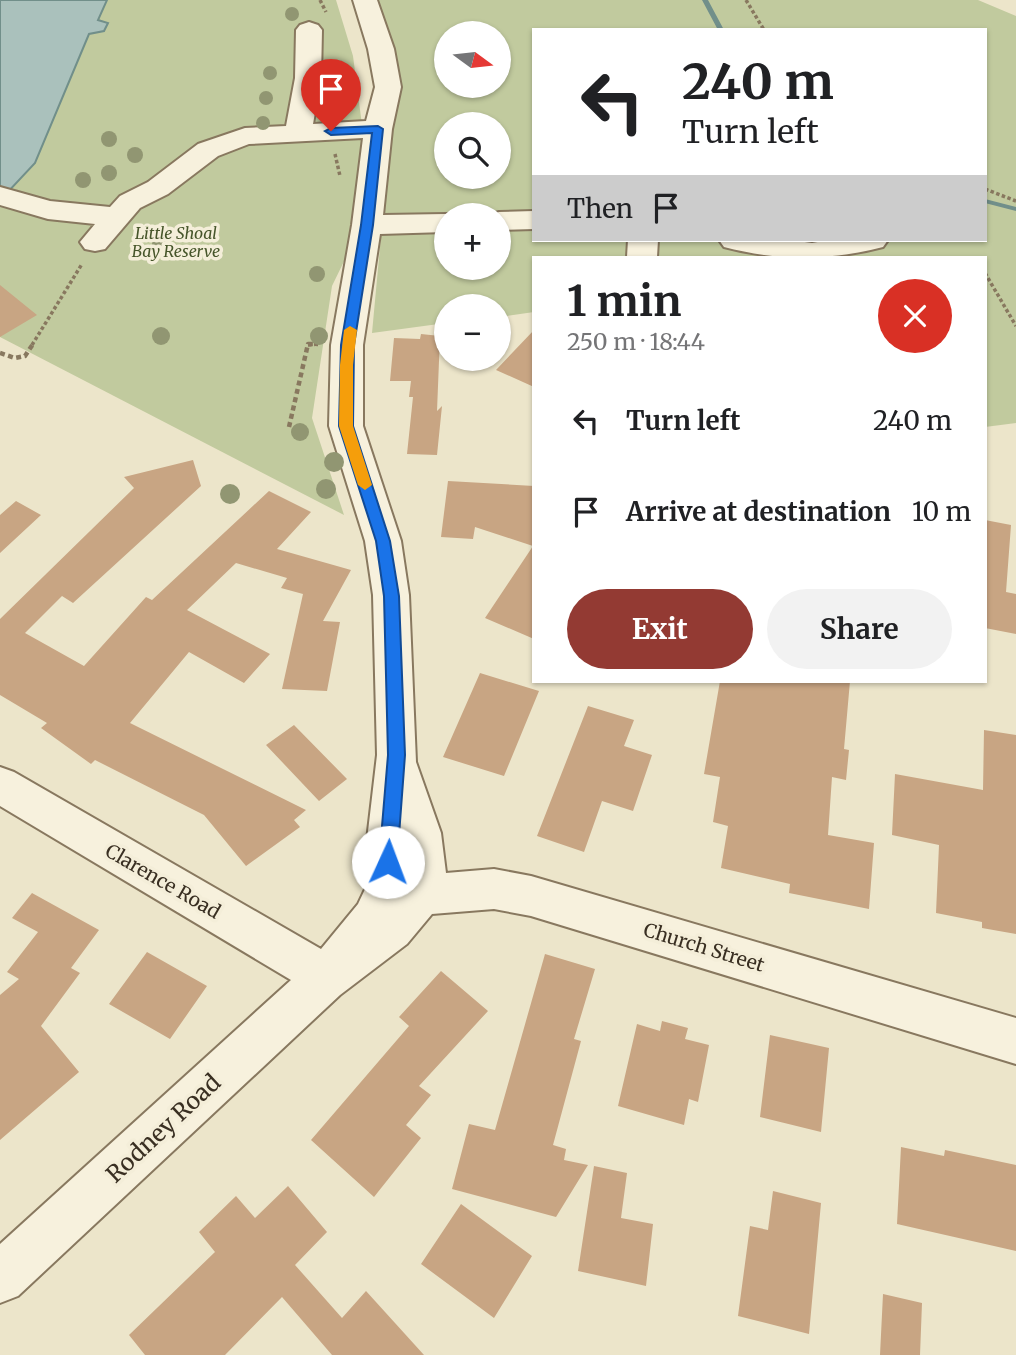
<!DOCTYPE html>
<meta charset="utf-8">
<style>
:root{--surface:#fff;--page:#f2f2f2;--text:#202124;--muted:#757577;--accent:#933a33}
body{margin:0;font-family:Merriweather,serif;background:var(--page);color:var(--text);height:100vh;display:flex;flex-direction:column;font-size:26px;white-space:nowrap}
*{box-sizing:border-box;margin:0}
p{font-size:23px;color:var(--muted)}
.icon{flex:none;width:38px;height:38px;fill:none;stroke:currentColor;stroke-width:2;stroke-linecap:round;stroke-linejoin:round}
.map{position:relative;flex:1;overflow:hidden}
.side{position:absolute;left:532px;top:256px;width:455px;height:427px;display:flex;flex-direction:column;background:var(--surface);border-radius:0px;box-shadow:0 2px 5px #0004}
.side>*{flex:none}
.banner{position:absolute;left:532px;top:28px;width:455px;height:214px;border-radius:0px;box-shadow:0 2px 5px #0004;background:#fff;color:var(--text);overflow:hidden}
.needle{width:46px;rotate:105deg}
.tools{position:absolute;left:434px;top:21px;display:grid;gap:14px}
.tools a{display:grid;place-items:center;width:77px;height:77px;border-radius:50%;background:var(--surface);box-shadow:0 2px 5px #0004;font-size:35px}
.pin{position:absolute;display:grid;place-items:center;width:60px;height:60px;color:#fff;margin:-72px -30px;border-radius:50% 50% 50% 0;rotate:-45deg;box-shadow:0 0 7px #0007}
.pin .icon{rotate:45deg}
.me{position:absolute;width:77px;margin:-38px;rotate:2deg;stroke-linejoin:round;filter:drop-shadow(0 0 5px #0008)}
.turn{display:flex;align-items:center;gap:24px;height:147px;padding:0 35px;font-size:32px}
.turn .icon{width:91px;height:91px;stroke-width:2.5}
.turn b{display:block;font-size:49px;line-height:60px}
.then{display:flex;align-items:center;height:66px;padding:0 35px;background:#0003;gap:14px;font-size:26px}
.round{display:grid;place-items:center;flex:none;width:74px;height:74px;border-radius:37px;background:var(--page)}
.head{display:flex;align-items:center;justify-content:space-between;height:119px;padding:0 35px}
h1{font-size:42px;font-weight:700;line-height:52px}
.action{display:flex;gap:14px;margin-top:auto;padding:14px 35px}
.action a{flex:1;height:80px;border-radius:42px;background:var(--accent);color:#fff;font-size:28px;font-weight:700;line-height:80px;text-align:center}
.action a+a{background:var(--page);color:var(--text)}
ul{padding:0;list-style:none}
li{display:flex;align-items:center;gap:21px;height:91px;padding:0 35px}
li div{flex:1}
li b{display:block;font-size:26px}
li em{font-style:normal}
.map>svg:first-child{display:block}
.green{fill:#c1ca9e;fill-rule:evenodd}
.water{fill:#aac1bc;stroke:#718f8a;stroke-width:2}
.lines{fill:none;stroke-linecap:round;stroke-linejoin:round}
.stream{fill:#718f8a;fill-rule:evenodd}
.building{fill:#c8a583}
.minor-casing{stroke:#88785f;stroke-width:4}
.path-far1{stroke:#88785f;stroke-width:3.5;stroke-dasharray:3.5 2.5;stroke-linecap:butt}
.path{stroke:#88785f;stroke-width:4.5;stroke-dasharray:5 3.5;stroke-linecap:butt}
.minor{fill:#f7f1dd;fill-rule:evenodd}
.tree{fill:#919672}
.route{fill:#1a73e8;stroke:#114b97;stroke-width:2}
.slow{fill:#f59e0b}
.labels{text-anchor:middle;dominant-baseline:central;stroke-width:7;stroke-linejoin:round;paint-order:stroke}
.far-park-label{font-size:16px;font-style:italic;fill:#46552a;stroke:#f4eed9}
.street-label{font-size:19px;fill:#392f22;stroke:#f4eed9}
.near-street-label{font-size:23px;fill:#392f22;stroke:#f4eed9}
</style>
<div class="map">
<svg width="1016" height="1355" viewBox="0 0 1016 1355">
<rect width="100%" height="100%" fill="#ece5ca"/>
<path class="green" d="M0,0H336L353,56L365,148L350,249L332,286L312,418L344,515L0,337Z
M369,0H978L1016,16V423L985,427V257H534V312L499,317V306H446V323L372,333L391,129ZM534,30H985V240H534ZM446,33H499V86H446ZM446,124H499V177H446ZM446,215H499V268H446Z"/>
<path class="water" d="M0,0H107L98,20L108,23L104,31L89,34L35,163L4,196L0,204Z"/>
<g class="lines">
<path class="stream" d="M702,0H708L724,30H718Z
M985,199L1016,207V211L985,203Z"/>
</g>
<path class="building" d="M0,285L37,315L0,337Z
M534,330V387L496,370Z
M421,334L440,336L437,411L442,406L437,455L407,454L413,397H409L411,381H390L394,338L420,339Z
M193,460L201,486L73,603L62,596L25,633L84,666L146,597L152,600L269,491L311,512L277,549L351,570L323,621L340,622L327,691L282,689L303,594L281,588L287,578L236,563L187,610L270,654L244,683L189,652L130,723L306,810L294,820L300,827L246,866L204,815L95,760L91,764L41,728L47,723L0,695V619L134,488L124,477Z
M448,481L534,486V639L485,618L533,546L475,527L473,539L441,537Z
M16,501L41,515L0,553V515Z
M985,520L1011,525L1006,592L1016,594V634L985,628Z
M480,673L539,691L504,776L443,757Z
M720,681H850L844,749L849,750L846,780L832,777L828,835L874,843L869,909L789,893L790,884L721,868L728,826L713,822L720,777L704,774Z
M588,706L634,720L624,746L652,755L633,811L602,801L584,852L537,836Z
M294,725L347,779L319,801L266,745Z
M984,730L1016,735V934L982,928V922L936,913L939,845L892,835L895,774L983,790Z
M32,893L99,930L71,968L80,973L41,1026L79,1072L0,1140V995L19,979L7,972L38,932L12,918Z
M147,952L207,986L170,1039L109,1004Z
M545,954L595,969L574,1039L581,1041L553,1145L566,1149L564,1160L588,1165L556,1217L452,1189L469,1124L495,1130Z
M441,971L488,1011L419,1086L431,1095L406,1125L421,1138L374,1197L311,1140L409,1026L399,1017Z
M662,1021L688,1028L685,1039L709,1045L698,1102L689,1099L684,1125L618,1106L637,1024L660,1031Z
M770,1035L829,1048L821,1132L760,1117Z
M901,1147L944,1156L945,1150L1016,1165V1251L897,1224Z
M594,1166L627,1173L621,1218L653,1224L646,1286L578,1271Z
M288,1186L327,1232L295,1265L342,1318L366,1291L424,1355H332L282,1297L225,1355H145L129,1335L215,1252L199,1232L236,1196L255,1218Z
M773,1191L821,1203L809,1334L738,1316L750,1226L768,1230Z
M461,1204L532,1256L494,1318L421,1264Z
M883,1294L922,1303L920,1355H880Z"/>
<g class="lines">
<g class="minor-casing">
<path id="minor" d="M353,0H377L394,49L401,87L392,129L383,215L446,214L452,215H446V232L380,234L363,345V426L401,541L409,595L416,762L441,833L446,873L494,869L531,876L1016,1018V1064L531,916L494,909L432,914L407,944L340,995L18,1296L0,1303V1244L291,980L0,806V767L14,772L321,949L358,904L367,885V840L377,755L373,595L365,541L329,426L331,345L352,225L363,138L249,144L218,156L168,194L140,208L105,249L95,251L85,249L80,242L95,224L48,219L0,205V187L50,201L110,207L120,196L148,182L198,144L245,128L286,126L295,78L296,30L300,25L309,22L318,25L322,30L321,78L313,124L366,121L375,87L368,49Z
M534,211V229L499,230V215H488L499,212Z
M628,240H658L657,257H627Z
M719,240H790L812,243L829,240H888L883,247C830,261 777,261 724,247Z"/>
</g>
<path class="path-far1" d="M320,0L326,12
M746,0L764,30
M340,61L344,90L340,107
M335,154L340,176
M985,189L1016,201
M985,273L1016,326
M32,345L82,264
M308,345L318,344"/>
<path class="path" d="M0,353L15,358L25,356L33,344
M289,427L308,344H318"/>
<use href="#minor" class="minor"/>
</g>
<g class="tree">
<circle cx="292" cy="14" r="7"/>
<circle cx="270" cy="73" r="7"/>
<circle cx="266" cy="98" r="7"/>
<circle cx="263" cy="123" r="7"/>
<circle cx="109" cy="139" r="8"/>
<circle cx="135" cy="155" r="8"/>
<circle cx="109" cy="173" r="8"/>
<circle cx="83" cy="180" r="8"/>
<circle cx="160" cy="243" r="8"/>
<circle cx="317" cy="274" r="8"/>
<circle cx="161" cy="336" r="9"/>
<circle cx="319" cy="336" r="9"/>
<circle cx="300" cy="432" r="9"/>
<circle cx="334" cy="462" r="10"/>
<circle cx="326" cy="489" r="10"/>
<circle cx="230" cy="494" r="10"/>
</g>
<path class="route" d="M378,126L383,129L373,225L354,345L353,426L390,541L399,596L405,755L397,862L394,868L388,870L382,868L379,862L388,755L384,596L376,541L339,426L341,345L361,225L372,133L331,135L325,131L331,128Z"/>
<path class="slow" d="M350,326L357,330L353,365V426L372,485L365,490L358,485L339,426L340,365L344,330Z"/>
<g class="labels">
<g class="far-park-label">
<text x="176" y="233">Little Shoal<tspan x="176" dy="18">Bay Reserve</tspan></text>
</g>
<g class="street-label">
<text transform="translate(163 881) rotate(30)">Clarence Road</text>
<text transform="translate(704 947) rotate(17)">Church Street</text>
</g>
<g class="near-street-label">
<text transform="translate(163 1128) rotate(-43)">Rodney Road</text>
</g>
</g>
</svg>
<div class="tools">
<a><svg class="needle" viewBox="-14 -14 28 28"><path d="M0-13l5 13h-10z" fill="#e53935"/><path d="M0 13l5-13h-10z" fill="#757577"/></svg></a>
<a><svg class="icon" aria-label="search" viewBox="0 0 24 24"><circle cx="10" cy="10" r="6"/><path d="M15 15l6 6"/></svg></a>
<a>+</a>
<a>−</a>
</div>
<div class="pin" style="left:331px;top:131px;background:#d93025"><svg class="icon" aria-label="arrive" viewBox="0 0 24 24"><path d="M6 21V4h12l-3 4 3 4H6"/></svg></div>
<svg class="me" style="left:388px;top:862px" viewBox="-20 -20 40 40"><circle r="19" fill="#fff"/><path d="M0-13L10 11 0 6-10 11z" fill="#1a73e8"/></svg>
<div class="banner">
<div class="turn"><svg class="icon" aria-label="left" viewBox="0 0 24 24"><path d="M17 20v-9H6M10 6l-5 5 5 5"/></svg><div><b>240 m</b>Turn left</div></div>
<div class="then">Then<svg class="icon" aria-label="arrive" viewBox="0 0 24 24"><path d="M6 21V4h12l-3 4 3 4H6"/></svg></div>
</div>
<section class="side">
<div class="head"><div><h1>1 min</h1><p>250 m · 18:44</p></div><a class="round" style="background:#d93025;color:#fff"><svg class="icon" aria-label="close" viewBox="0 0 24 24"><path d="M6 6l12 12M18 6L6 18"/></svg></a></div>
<ul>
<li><svg class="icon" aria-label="left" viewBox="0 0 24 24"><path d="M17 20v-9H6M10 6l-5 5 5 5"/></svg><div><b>Turn left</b></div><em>240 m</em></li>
<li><svg class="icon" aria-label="arrive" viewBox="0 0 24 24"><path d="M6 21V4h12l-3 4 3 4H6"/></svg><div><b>Arrive at destination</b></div><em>10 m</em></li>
</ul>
<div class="action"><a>Exit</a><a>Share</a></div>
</section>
</div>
